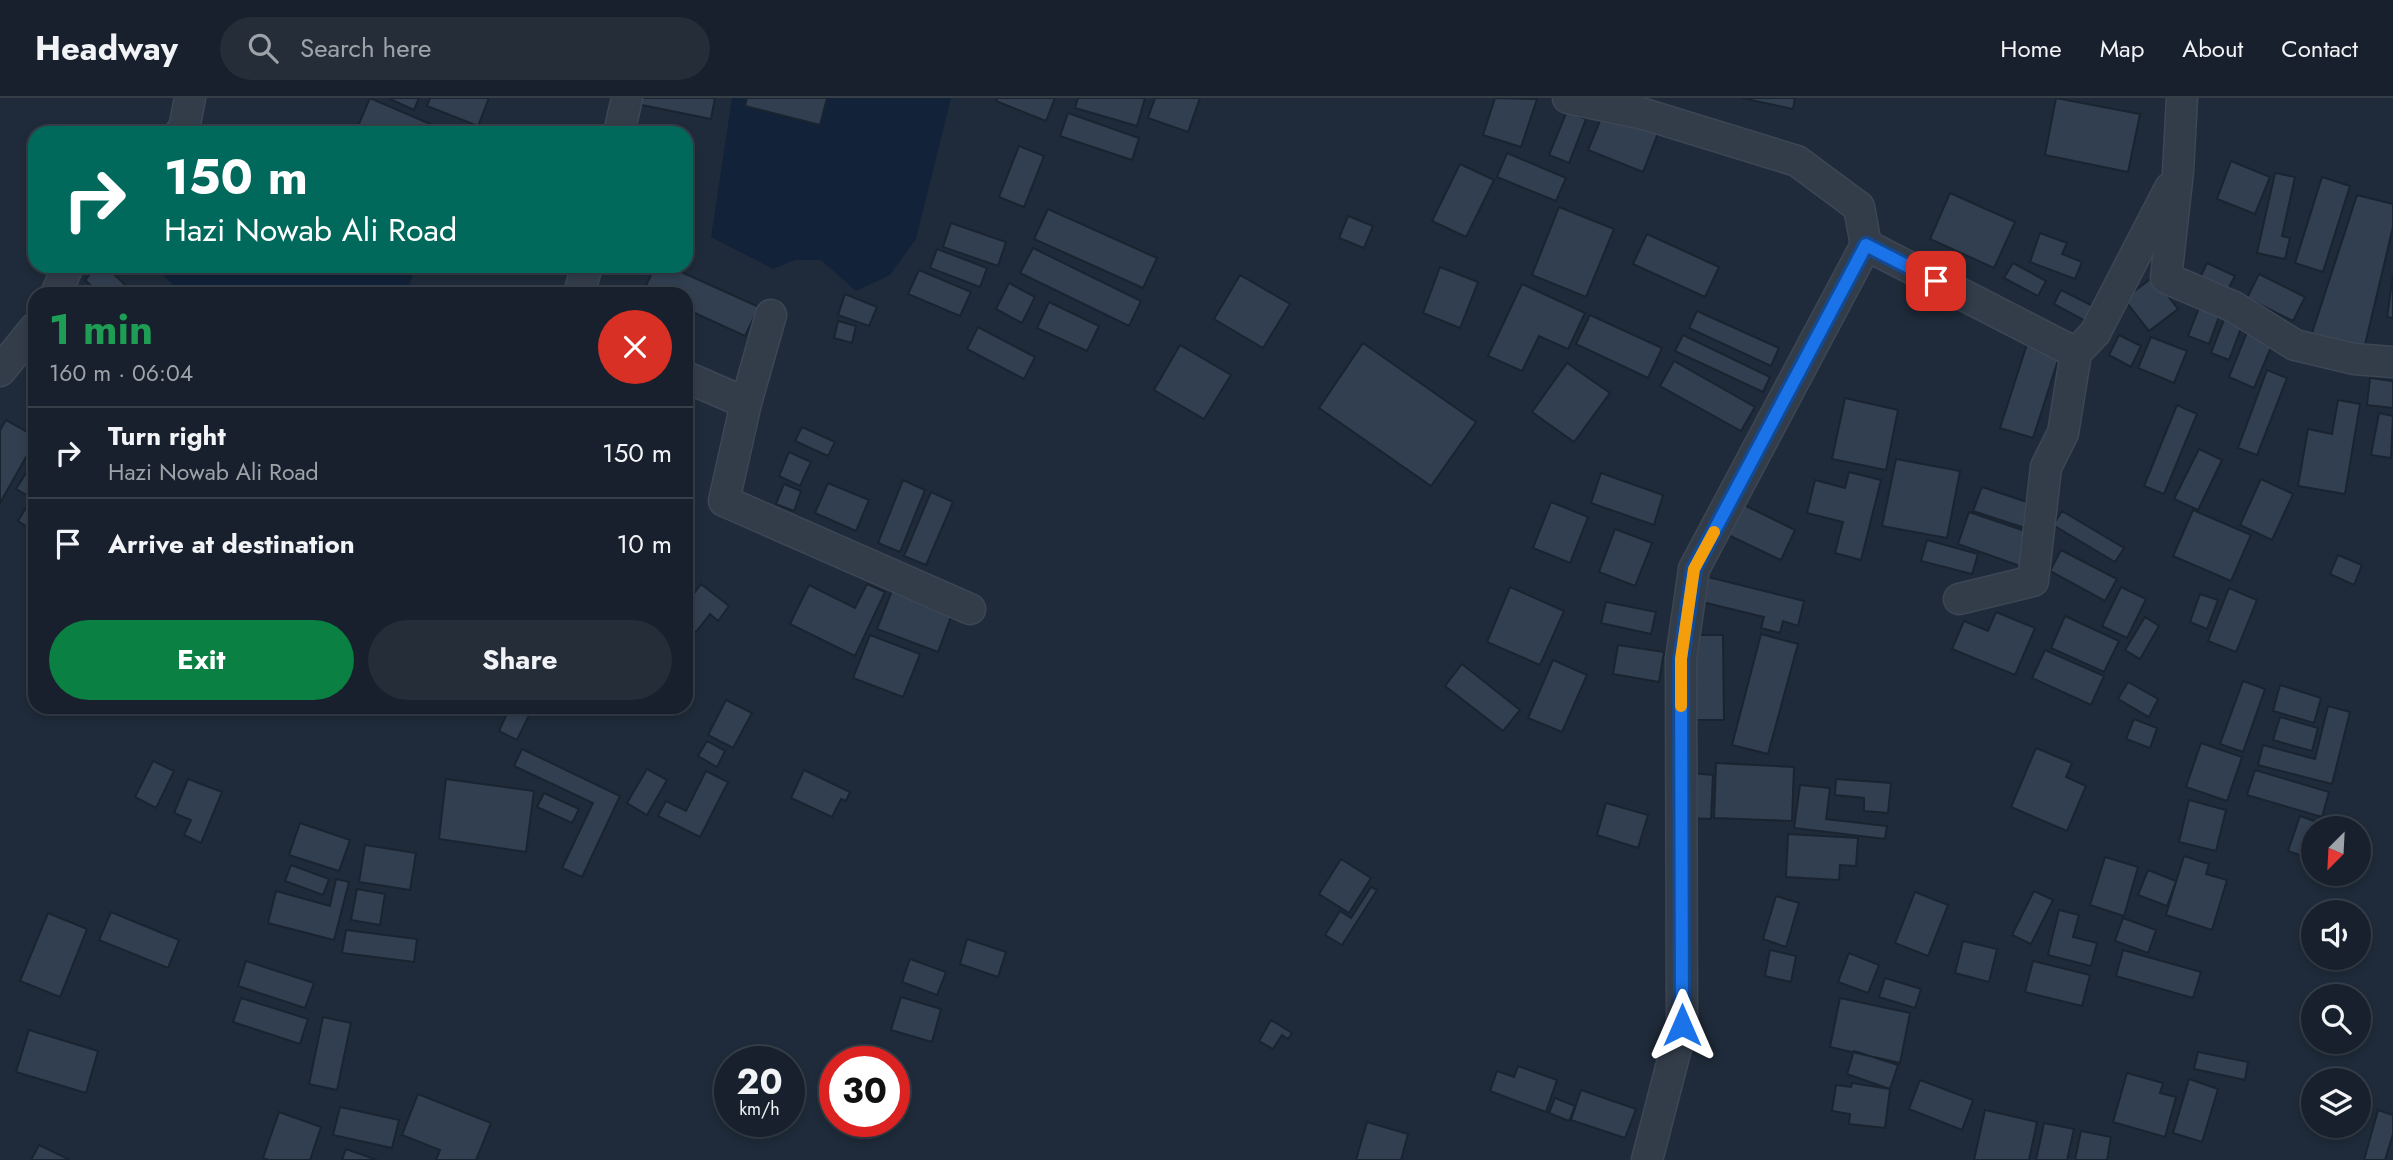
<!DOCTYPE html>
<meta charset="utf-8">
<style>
:root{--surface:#17202c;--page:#242d38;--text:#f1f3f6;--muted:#9ea3a9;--line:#363e48;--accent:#0b8043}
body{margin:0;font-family:Jost,sans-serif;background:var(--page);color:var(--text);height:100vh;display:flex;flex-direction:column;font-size:26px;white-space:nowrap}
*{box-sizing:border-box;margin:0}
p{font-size:23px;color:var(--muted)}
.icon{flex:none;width:38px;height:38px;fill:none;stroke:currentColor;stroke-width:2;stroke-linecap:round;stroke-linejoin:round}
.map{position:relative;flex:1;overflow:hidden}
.drawer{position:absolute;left:28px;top:189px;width:665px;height:427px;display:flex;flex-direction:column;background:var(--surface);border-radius:21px;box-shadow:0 4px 10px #0003,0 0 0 2px var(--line)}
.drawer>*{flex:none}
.top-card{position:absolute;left:28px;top:28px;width:665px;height:147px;border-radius:21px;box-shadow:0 4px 10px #0003,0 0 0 2px var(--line);background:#00695c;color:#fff;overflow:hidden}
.needle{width:46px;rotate:204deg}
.controls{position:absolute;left:2301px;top:718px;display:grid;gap:14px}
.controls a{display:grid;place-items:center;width:70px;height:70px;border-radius:50%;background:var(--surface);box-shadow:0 4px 10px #0003,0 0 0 2px var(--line);font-size:35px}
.speed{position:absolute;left:714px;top:948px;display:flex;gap:14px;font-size:35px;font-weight:700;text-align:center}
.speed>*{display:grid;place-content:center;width:91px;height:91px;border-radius:50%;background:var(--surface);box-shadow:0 4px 10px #0003,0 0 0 2px var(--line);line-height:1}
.speed small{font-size:18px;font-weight:400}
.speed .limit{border:10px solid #d22;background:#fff;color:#111}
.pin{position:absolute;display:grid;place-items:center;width:60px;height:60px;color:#fff;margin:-30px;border-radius:14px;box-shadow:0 4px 10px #0006}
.me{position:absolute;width:77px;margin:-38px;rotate:0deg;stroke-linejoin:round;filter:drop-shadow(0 0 5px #0008)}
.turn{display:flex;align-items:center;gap:24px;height:147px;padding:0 21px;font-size:32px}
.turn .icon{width:91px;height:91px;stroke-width:2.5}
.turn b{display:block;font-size:49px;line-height:60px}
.round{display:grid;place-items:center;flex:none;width:74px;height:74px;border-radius:37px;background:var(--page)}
.head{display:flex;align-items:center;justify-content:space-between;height:119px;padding:0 21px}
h1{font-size:42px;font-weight:700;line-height:52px;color:#1e9e55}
.primary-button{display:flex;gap:14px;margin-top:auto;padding:14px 21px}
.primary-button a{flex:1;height:80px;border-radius:42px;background:var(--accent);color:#fff;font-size:28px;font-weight:700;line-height:80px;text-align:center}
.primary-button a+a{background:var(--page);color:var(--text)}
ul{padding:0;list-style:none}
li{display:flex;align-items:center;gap:21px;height:91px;padding:0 21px;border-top:2px solid var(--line)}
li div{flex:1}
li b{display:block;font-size:26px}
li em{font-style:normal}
header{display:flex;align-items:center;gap:42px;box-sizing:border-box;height:98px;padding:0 35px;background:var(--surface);border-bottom:2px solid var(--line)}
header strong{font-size:33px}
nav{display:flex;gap:38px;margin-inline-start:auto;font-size:24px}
.search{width:490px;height:63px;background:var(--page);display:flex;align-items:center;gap:18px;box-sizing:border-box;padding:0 24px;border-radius:38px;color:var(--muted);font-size:26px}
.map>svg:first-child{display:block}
.water{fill:#122238}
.building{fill:#313f51;stroke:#1a2430;stroke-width:2}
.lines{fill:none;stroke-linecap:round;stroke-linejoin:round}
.street-casing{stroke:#3c4654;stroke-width:33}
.street{stroke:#333d4a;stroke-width:30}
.route-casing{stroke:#114b97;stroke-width:18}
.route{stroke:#1a73e8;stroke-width:12}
.slow{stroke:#f59e0b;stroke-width:12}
</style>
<header>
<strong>Headway</strong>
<div class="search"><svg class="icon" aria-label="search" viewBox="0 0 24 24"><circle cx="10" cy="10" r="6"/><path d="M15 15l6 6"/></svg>Search here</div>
<nav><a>Home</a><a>Map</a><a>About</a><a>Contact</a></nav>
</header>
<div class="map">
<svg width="2393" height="1062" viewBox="0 0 2393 1062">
<rect width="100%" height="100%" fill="#1f2b3a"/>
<path class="water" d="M732,0H951L916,141L890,177L856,193L821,162H795L773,171L711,139Z
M155,168H415L407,196H181Z"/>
<path class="building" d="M370,0L451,35H355Z
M388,0H419L414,12Z
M430,0H489L478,28L427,8Z
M633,0H715L711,21L632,5Z
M747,0H827L820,27L745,8Z
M997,0H1055L1046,23L996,3Z
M1078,0H1145L1137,28L1075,10Z
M1155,0H1200L1188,34L1148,20Z
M1495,0L1537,1L1521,49L1483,37Z
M1742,0H1795L1793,11Z
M2056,0L2140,16L2128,74L2045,57Z
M1567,13L1586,21L1569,65L1549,57Z
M1604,13L1658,35L1643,74L1588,52Z
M1068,15L1139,40L1132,62L1060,38Z
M1019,48L1044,58L1024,109L999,99Z
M1507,55L1566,80L1556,103L1497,79Z
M2231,63L2270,79L2255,116L2217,101Z
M1460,66L1494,82L1466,139L1432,123Z
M2275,75L2295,79L2282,138L2290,140L2285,161L2257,155Z
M2322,79L2350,88L2323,174L2295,165Z
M1950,95L2015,124L1994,170L1930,141Z
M2357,97L2393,106V129L2364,251L2312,235Z
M1559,109L1614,131L1586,199L1532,177Z
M1048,111L1157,160L1143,190L1034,141Z
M1348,118L1373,128L1364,150L1339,140Z
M951,125L1006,144L998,168L943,149Z
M2040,135L2067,145L2062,156L2082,164L2075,181L2030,164Z
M1647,136L1719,169L1705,199L1633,166Z
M1033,150L1141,203L1129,228L1020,175Z
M937,151L987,170L980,189L930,170Z
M2013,165L2046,183L2038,198L2004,180Z
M2207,165L2235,178L2224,199L2197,186Z
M97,168H105L135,196H100L85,182Z
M655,168H668L759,209L745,238L686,211V196H652L644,192Z
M1440,169L1478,184L1460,230L1423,215Z
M919,172L971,194L960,218L908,196Z
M2259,176L2305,199L2293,223L2247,200Z
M1240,177L1290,206L1263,250L1214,221Z
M2393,177V220L2387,219Z
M2153,179L2178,211L2149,233L2124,201Z
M1009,185L1035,199L1022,225L996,211Z
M1522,186L1585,215L1568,251L1539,238L1522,273L1488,258Z
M2061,192L2095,209L2087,224L2054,206Z
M845,196L877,209L869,228L838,217Z
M1049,204L1099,228L1087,253L1037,230Z
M2201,205L2221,213L2209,246L2188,238Z
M1697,213L1779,250L1771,268L1689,230Z
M2227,214L2244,222L2229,262L2211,255Z
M1590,217L1662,250L1648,280L1576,246Z
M838,223L856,228L852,245L834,240Z
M978,229L1035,259L1024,281L967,251Z
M2248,232L2274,242L2254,290L2229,279Z
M1683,237L1770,279L1763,294L1675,253Z
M2119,237L2141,248L2131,269L2109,257Z
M2151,239L2187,253L2174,285L2138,270Z
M2028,243L2061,253L2033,340L2000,330Z
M1363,245L1476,324L1431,388L1319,310Z
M1180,247L1231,277L1204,321L1154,292Z
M1674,263L1755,309L1741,333L1660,288Z
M1567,265L1610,295L1574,344L1532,314Z
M2267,272L2287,280L2257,357L2238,350Z
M2370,280L2393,283V310L2367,307Z
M1845,300L1898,312L1886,372L1832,361Z
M2338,302L2360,306L2345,396L2298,388L2308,331L2332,336Z
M2177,307L2197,316L2164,396L2144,388Z
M2379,315L2393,318L2391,360L2371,357Z
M6,322L35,338V343L0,405V332Z
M802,329L835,344L828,358L795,343Z
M2199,351L2222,362L2198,412L2174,401Z
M789,354L811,364L800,388L779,378Z
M35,361V434L18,423L32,400L16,391Z
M1896,361L1960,373L1947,440L1882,428Z
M1849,374L1881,382L1861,462L1835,455L1843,424L1807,415L1815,382L1845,390Z
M1601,375L1663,397L1654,427L1591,405Z
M2261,381L2293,396L2272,442L2240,427Z
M903,382L925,392L900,454L878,445Z
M828,385L869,402L856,433L815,415Z
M784,386L801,393L794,413L776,406Z
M1982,389L2036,407L2028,431L1973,413Z
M931,394L953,404L926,467L904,458Z
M1551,404L1588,419L1570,465L1533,450Z
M1740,405L1795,432L1781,462L1726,436Z
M2193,412L2251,437L2231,483L2173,458Z
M2062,413L2124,450L2115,464L2053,427Z
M1969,414L2031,435L2020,468L1958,446Z
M1615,431L1652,445L1635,488L1599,474Z
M1927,442L1978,456L1972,476L1921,463Z
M2061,452L2117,481L2105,503L2050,473Z
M2338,457L2362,467L2354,487L2330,476Z
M1696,476L1804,503L1798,528L1783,523L1780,535L1761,530L1764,519L1690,501Z
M895,485L955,508L938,554L877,531Z
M701,486L729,508L718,523L710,516L696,534L686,526V506Z
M867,486L885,494L855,558L790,526L809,487L855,510Z
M1510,489L1564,513L1540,567L1487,544Z
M2121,489L2146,501L2127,540L2102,528Z
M2229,490L2257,502L2236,554L2208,543Z
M2200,496L2218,502L2207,531L2190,524Z
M1606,504L1656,514L1651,536L1601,525Z
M1996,514L2035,530L2015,577L1952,551L1964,523L1988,533Z
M2065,518L2119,543L2104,574L2051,550Z
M2145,519L2159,528L2140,561L2125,552Z
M1761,536L1798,546L1768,656L1732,647Z
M870,537L920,556L903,599L853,580Z
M1695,537H1723L1724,622H1696Z
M1618,547L1664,554L1659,584L1613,576Z
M2045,552L2104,578L2091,607L2032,580Z
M1553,562L1587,577L1562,634L1528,620Z
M1462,566L1520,612L1503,633L1445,588Z
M2243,583L2265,591L2243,654L2220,646Z
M2128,584L2158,601L2149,619L2118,601Z
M2280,587L2321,600L2314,625L2273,613Z
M726,602L752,615L733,650L708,637Z
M2328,608L2350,614L2332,686L2258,667L2263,647L2315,661Z
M510,609H533L517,642L499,633Z
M2280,619L2318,630L2312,653L2273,642Z
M2134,621L2157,630L2150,650L2126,641Z
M707,643L725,653L717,669L698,658Z
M2201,645L2242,659L2227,703L2186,689Z
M2036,650L2072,665L2066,679L2086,688L2067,733L2011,709Z
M522,651L620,698L582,779L562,770L593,705L514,668Z
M153,663L174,673L156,710L135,699Z
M1716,665L1794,669L1792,723L1714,720Z
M647,671L667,682L647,717L627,705Z
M804,672L850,694L846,703L841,701L832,719L791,700Z
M2255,672L2329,694L2322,719L2247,697Z
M706,673L728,684L700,739L658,718L666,703L686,713Z
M1691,675L1713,677L1711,721L1688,720Z
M188,681L222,694L201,745L184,737L191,722L174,715Z
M446,681L534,693L526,754L439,741Z
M1836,681L1891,685L1888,715L1864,713V700L1835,697Z
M1800,687L1830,690L1826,721L1887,728L1885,741L1794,730Z
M544,695L579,711L572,725L537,709Z
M2189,702L2226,712L2216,753L2179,744Z
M1606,705L1648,717L1638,750L1597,737Z
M2300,718L2328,728L2327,730H2314V762L2288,753Z
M300,725L350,742L339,773L289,757Z
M1788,736L1858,740L1856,768L1840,767L1839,782L1786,779Z
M365,747L416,755L410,792L359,784Z
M2184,758L2209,766L2206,776L2227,782L2212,832L2166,817Z
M2105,759L2138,769L2124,818L2090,807Z
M1341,761L1371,780L1349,815L1319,796Z
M291,767L329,781L323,797L285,783Z
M2148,772L2176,783L2167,808L2138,797Z
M336,781L349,784L334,842L268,825L276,793L330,808Z
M1371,789L1377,792L1342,847L1325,837L1340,813L1351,820Z
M357,791L385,796L380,827L351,822Z
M2034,793L2053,802L2031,846L2012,837Z
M1915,794L1948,807L1928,858L1895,845Z
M1776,798L1799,805L1786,849L1763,841Z
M2059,812L2079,817L2073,839L2097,845L2091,868L2048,857Z
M111,814L179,842L168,870L99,842Z
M48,815L87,831L60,899L20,883Z
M2123,820L2156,832L2148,855L2115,843Z
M346,832L417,841L414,864L342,855Z
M967,841L1006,854L998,879L960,866Z
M1963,843L1997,851L1989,884L1955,875Z
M1770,852L1796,858L1791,884L1765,878Z
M2123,852L2201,874L2193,900L2116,878Z
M1849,855L1879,867L1868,895L1838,884Z
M910,861L946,874L937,897L902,884Z
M246,863L314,885L305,910L238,888Z
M2033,863L2090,877L2082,908L2025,894Z
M1885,880L1921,891L1915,910L1879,899Z
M901,899L941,911L932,944L891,932Z
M241,900L308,921L300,946L233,924Z
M1840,900L1910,915L1900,965L1830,949Z
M323,919L351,925L337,992L309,986Z
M1271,922L1292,935L1288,941L1282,937L1273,951L1259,943Z
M29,932L98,953L86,995L16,974Z
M1854,953L1898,967L1890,991L1847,976Z
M2198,954L2248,964L2245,982L2194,971Z
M1518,968L1557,982L1546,1014L1490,993L1497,973L1514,979Z
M2127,975L2163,985L2160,995L2176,999L2165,1039L2113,1024Z
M2189,981L2218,991L2202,1044L2173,1035Z
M1920,982L1973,1002L1962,1032L1909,1011Z
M1852,985L1890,991L1885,1030L1849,1026L1850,1016L1832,1013L1836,987L1851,989Z
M1581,992L1636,1011L1625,1040L1571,1022Z
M418,996L491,1025L476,1062H436L440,1052L402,1037Z
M1555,1000L1575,1008L1569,1023L1549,1015Z
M340,1009L399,1022L392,1050L333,1037Z
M1985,1012L2037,1024L2029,1062H1974Z
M2378,1012L2393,1017V1036L2385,1062H2364Z
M279,1014L321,1029L310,1062H269L263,1060Z
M1367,1024L1408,1036L1401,1062H1356Z
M2044,1025L2074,1031L2067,1062H2036Z
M2081,1033L2111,1039L2107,1062H2075Z
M39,1047L70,1062H31Z
M346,1051L377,1062H342Z"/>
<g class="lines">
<g class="street-casing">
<path id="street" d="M1568,0L1644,16L1797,63L1859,109L1866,147
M2182,0L2178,74L2166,180L2234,209L2295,247L2354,261L2393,264
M180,35L184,31L190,0
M619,35L627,0
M56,196L68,168
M579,196L587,168
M2076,255L2095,235L2170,90
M0,273L35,230
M686,279L746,305L724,403L970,511
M746,305L771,217
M1647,1062L1682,927L1681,561L1694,471L1866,147L2076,255L2063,335L2046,369L2033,483L1959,501"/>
</g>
<use href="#street" class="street"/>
</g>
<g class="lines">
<g class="route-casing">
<path id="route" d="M1682,927L1681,561L1694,471L1866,147L1936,183"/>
</g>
<use href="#route" class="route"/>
<path class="slow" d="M1681,608V561L1694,471L1714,434"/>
</g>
</svg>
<div class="controls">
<a><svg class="needle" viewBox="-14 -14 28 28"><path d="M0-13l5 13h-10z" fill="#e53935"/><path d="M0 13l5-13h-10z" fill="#9ea3a9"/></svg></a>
<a><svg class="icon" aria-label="sound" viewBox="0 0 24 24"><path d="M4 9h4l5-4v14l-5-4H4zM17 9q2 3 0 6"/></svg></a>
<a><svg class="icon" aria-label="search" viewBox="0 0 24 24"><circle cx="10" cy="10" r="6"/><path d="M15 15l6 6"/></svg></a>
<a><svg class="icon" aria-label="layers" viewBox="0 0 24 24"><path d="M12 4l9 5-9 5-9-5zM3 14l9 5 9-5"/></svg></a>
</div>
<div class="speed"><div>20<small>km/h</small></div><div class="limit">30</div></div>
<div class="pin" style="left:1936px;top:183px;background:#d93025"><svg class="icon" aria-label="arrive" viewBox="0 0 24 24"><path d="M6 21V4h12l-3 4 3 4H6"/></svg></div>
<svg class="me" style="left:1682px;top:927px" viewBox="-20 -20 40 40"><path d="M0-17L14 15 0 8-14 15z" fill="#1a73e8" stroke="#fff" stroke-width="4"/></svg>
<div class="top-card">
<div class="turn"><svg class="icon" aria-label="right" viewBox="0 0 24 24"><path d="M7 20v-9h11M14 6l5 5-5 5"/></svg><div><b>150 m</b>Hazi Nowab Ali Road</div></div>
</div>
<section class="drawer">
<div class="head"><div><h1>1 min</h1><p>160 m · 06:04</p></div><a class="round" style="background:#d93025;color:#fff"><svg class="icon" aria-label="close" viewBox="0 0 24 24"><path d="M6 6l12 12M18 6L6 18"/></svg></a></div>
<ul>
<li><svg class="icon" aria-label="right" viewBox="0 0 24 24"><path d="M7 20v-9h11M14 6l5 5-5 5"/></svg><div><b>Turn right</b><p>Hazi Nowab Ali Road</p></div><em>150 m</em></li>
<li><svg class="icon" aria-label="arrive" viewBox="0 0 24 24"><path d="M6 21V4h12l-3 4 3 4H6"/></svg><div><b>Arrive at destination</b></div><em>10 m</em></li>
</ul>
<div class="primary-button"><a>Exit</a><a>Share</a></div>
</section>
</div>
